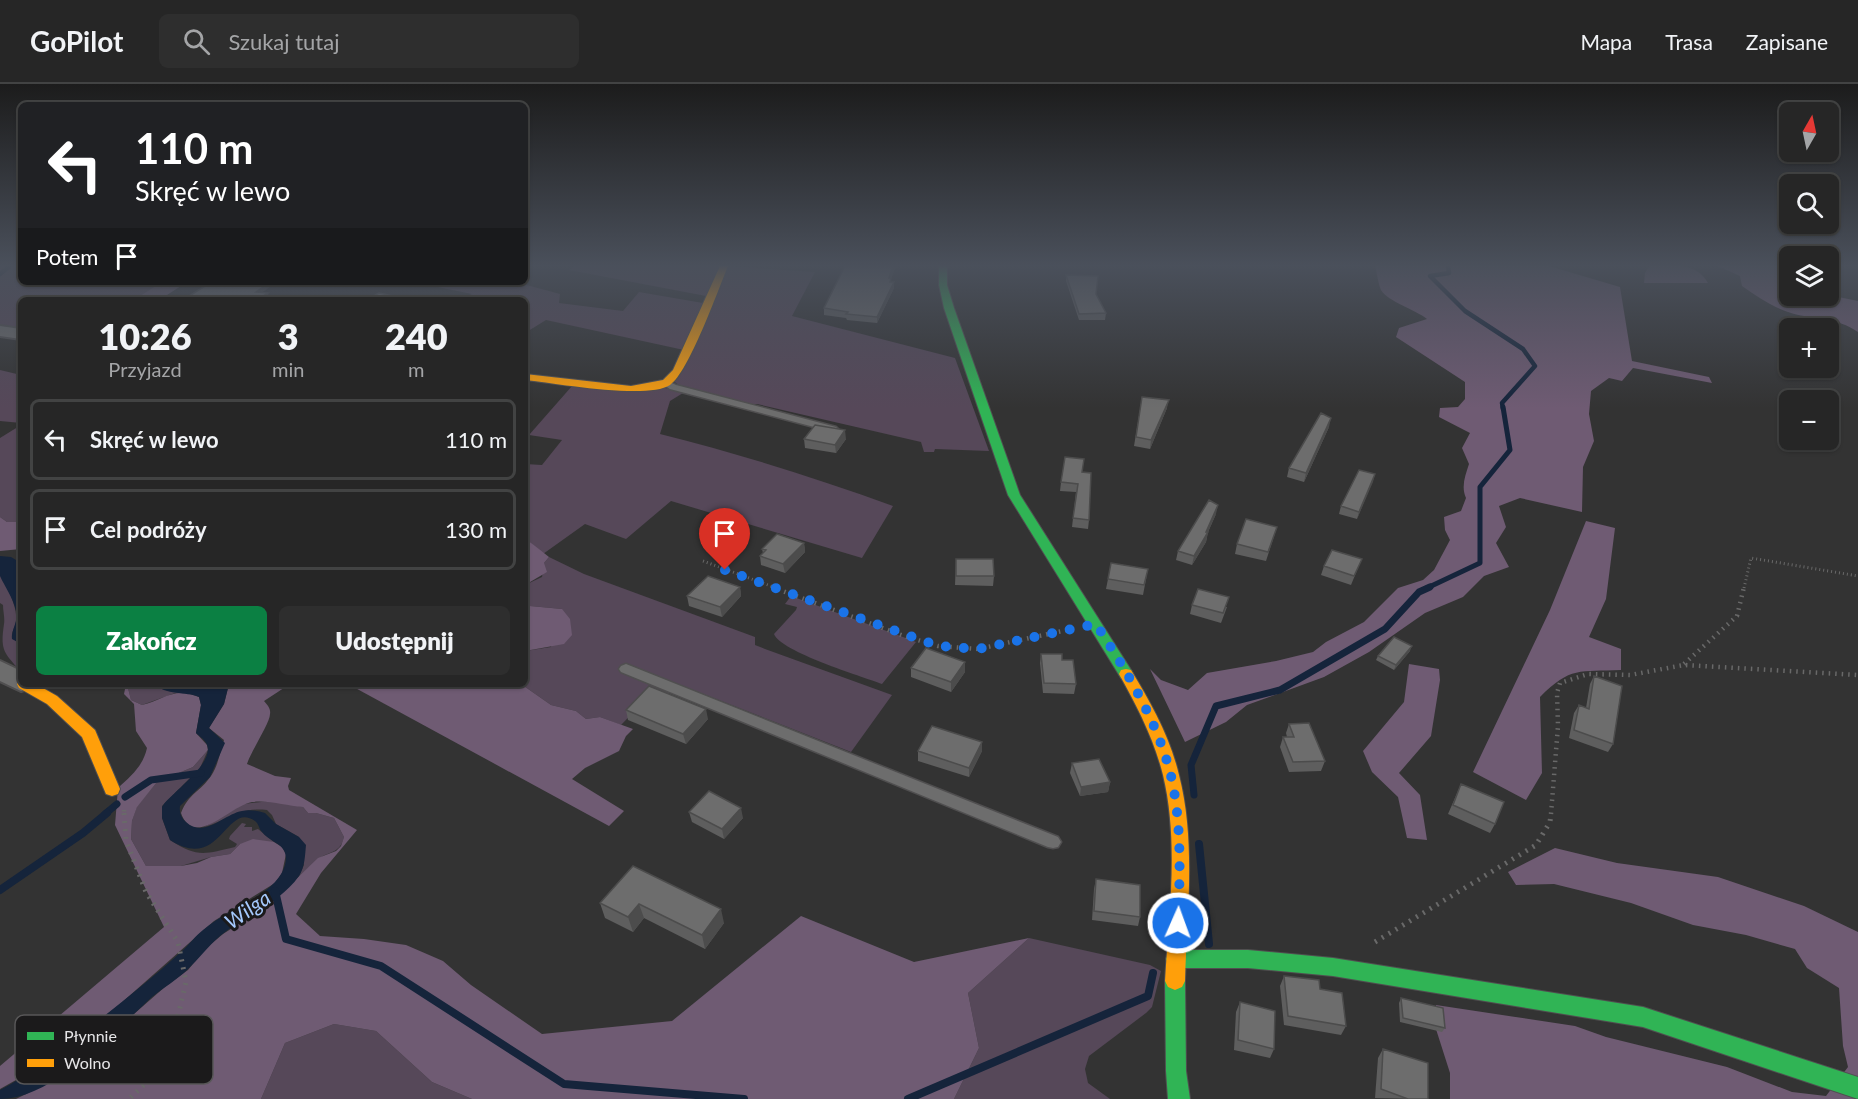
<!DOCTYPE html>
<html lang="pl">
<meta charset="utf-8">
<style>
:root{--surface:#262626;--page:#2e2e2e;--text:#f1f3f6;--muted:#a4a5a7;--line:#424343;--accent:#0b8043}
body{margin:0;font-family:Lato,sans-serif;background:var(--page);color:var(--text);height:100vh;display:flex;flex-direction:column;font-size:22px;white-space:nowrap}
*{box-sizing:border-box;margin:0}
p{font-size:20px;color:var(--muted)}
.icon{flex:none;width:33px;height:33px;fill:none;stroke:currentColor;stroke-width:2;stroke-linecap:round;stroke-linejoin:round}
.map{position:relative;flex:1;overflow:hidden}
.sheet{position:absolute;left:18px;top:213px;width:510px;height:390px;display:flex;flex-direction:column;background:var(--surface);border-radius:9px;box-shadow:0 2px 4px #0004,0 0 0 2px var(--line)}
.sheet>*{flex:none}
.guide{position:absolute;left:18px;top:18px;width:510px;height:183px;border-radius:9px;box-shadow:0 2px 4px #0004,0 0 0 2px var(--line);background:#202124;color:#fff;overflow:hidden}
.needle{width:39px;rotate:9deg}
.buttons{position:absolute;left:1779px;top:18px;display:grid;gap:12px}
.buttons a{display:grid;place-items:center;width:60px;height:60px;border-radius:9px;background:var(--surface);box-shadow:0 2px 4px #0004,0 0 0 2px var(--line);font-size:30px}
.pin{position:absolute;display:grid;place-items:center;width:51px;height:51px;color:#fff;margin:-62px -26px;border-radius:50% 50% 50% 0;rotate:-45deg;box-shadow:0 0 6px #0007}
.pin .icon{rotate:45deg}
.me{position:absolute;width:66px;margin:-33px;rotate:2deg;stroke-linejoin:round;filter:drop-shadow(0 0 4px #0008)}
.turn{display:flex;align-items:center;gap:21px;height:126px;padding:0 18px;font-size:27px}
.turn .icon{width:78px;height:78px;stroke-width:2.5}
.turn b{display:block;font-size:42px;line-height:51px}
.then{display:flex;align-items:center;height:57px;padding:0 18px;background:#0003;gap:12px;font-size:22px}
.eta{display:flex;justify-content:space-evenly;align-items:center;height:102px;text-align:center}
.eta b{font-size:36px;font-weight:800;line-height:42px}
.action{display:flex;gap:12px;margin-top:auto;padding:12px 18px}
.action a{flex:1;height:69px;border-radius:9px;background:var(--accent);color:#fff;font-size:24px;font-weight:800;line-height:69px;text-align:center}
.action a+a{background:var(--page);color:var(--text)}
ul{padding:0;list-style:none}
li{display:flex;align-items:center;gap:18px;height:81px;margin:0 12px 9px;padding:0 6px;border:3px solid var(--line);border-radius:9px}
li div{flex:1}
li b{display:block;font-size:22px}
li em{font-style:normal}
header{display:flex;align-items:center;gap:36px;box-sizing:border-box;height:84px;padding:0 30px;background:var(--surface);border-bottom:2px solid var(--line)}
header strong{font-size:28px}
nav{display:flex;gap:33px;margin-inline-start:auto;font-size:21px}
.search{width:420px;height:54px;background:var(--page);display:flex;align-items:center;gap:15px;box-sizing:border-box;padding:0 21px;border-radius:9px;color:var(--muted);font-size:22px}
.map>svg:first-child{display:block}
.green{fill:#564859}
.forest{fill:#6f5b73}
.water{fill:#15243b}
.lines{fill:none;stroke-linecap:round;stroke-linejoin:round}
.stream-far3{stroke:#15243b;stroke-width:4.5}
.stream-far2{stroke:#15243b;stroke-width:5}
.stream-far1{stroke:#15243b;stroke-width:7}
.stream{stroke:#15243b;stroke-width:8}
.lane-casing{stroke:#504f50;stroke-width:3}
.street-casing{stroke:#504f50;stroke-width:4}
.fast-casing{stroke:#504f50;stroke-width:2}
.slow-casing{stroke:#504f50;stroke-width:2}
.path-far2{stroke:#696969;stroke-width:3;stroke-dasharray:1 3;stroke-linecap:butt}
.path-far1{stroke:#696969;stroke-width:4.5;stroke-dasharray:1.5 5;stroke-linecap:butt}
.path{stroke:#696969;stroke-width:5;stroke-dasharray:2 6;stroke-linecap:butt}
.lane{fill:#6d6d6d;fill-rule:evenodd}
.street{fill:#6d6d6d;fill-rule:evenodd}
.fast{fill:#30b455;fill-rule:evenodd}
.slow{fill:#ff9f0a;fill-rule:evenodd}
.wall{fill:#5e5e5e}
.shaded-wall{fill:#4c4c4c}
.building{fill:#6d6d6d;stroke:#4c4c4c;stroke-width:1.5}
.route{stroke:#1a73e8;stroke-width:10;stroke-dasharray:0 18}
.labels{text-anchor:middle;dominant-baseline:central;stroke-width:6;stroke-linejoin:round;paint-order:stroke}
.near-water-label{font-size:21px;font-style:italic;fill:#a5c9fc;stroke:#1b1a1b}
.key{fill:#1b1a1b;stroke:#585758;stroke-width:1.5}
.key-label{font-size:16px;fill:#e6e5e7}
</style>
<header>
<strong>GoPilot</strong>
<div class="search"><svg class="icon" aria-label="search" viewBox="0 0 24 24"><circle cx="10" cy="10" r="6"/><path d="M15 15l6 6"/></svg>Szukaj tutaj</div>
<nav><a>Mapa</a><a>Trasa</a><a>Zapisane</a></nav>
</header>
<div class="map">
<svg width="1858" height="1015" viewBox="0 0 1858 1015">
<rect width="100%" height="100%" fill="#333"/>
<path class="green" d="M0,182H21V198H187L159,216H21V248L0,245Z
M575,182H721L706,212L569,186Z
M726,182L815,188L792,232L955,274L989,367L935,365L934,368H924L921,358L757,320H749L680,302L672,296Z
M413,198H525L523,200L560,210L559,219L623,227L639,208L703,219L684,266L546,236L525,249V216H456L472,210Z
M0,286L21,291V339L0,337Z
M572,302L662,303L683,309L670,317L660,350C740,370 816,394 893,422L862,474L671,417L626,455L585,440L543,470L530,458L525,448V380L542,381L562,356L529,351Z
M21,341V438H7L0,433V354Z
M549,473L584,490L755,553V561L765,565L892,611L851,668L678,600L665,614L652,609L621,641L600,633L586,635L576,627L551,621L521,600H525V567L551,563L562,525L530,522L525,527V501L542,493L544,479Z
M0,491C7,501 18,525 16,536C16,543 11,547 12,554L21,560V588C4,568 0,567 4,540C5,534 3,527 3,521L0,519Z
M791,512L903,553L916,558L882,600C861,592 781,568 774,550L796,526L797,523L785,520Z
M127,600H156C162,608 174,607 183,609H175L142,621L131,616Z
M208,666L200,684L162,722V734L170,756C197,774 205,770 235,763L237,760L229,755L230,752L242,739L246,740L244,743H252V747L258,745L274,758L240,760L230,770L211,773L181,782H146L131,755L132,737L137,722L157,698L193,683Z
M271,717L303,723L308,729H316L334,734L344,753C341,766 334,767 323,772C315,777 307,786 299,792L304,781L299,753L276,740L272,731L267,726C237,723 230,736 204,743L243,720Z
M1029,854L1150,881L1161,887L1152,923L1146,929L1089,972L1085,985L1088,999L1110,1015H954L979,964L968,909Z
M334,940L376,947L432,998L472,1015H261L285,959Z"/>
<path class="forest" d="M1375,182H1549L1620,203L1632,277L1709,293L1712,299L1633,284L1622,297L1609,294L1591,307L1589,330L1594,357L1583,383L1582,428L1520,414L1499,422L1506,443L1496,459L1509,483L1484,492L1463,513L1425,529L1369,568L1324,593L1247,621L1226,638L1185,658L1150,585L1161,596L1188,606L1207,589L1276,577L1313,568L1326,558L1364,538L1398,504L1423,496L1434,486L1450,456L1445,446L1444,433L1461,427L1466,414C1461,403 1465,392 1469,380L1462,364L1470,349L1439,333L1440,324L1458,323L1465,315V298L1396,253L1399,244L1427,235C1416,226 1387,217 1381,206C1378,199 1377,189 1375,182Z
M1649,182C1670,182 1696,177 1708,199H1644L1645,189Z
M1718,182H1789L1790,212L1829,211L1858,217V248C1837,233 1814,236 1791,229C1772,223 1758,213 1742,202L1740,192Z
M162,198H187L159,216H137V214Z
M0,433L7,438H21V465L0,467Z
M1586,437L1615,444L1606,515L1589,553L1621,565V586C1579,588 1571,582 1540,613L1542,689L1526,716L1473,688L1550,526Z
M530,458L549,473L544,479L547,488L525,501V460Z
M530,522L562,525L570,535L572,551L564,560L525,567V527Z
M1409,580L1439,585L1440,596L1431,652L1399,689L1420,711L1427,756L1407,754L1398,713L1372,688L1363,667L1404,618Z
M121,600H127L131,616L142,621C163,616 174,602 199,613L201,621L196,649L207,661L208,666L193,683L157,698L137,723L132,737L131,755L146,782H181L197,779L211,773L230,770L240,760L253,755L274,758L282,763L286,770L282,789L275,799L214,837L119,921L39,983L0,1005V982L164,843L115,741L118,704C131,692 143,682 147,664L136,647L134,620L124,610L125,605Z
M229,600H290L264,617C267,621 271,624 270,630C270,639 251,667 247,680L275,692L291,694L288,702L289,706L357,746L321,789L296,830L320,852L364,855L406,861L443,877L471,901L542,950L672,937L801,832L914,878L1029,854L968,909L979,964L954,1015H472L432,998L376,947L334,940L285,959L261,1015H16L48,999L87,971L166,902L188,886L205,865L223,850L270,820L318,774L336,767L341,762L344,753L334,734L316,729H308L303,723C286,722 270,716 252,718C231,721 194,766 181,729C189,709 200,708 211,692C218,682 220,668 224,656L209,644L224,620Z
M348,600H521L551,621L576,627L586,635L600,633L633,645L626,652L619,667L585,684L572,695L624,727L609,742Z
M1555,764L1617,779L1718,793L1804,822L1858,848V1015H1450V989L1435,942L1436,921L1575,942L1606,953L1727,983L1792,1008L1826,1012L1848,983L1843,962L1839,904L1807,884L1795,865L1746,851L1693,841L1631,819L1554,800L1516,801L1508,788Z"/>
<path class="water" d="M0,472L11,473L21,479V560L12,555C11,545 19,537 16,527C13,514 5,503 0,492C0,487 0,478 0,472Z
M156,600H229L224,620L209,644L225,659L210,693L180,722C179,728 181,734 186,738C204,755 224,730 242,727C249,725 258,727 265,729L276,740L299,753L306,761C305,771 305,783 299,792C279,820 245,831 220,852C208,862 199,875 188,885C177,896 164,903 152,913C115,947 53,1015 0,1015V1006C29,991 53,972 79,952C113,925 148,898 181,868C189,861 195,852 203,846C225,827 255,819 275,798C283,790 290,775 283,765C278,758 268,756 262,748C259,745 259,740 255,737C226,716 221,789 170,756L162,734V723C169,710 218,678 206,659C204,655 199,652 196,649L201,621L199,613C186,607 165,612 156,600Z"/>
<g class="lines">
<path class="stream-far3" d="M1448,182L1449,189L1430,192L1465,227L1523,265L1535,282L1502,319L1503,325
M0,190L10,182"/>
<path class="stream-far2" d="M1427,504L1480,479V403L1510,366L1503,323"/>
<path class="stream-far1" d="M1194,711L1191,681L1216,622L1280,606L1385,545L1419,508L1430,503
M125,713L151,696L201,689
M105,730L117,720"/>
<path class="stream" d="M1199,760L1209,860
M0,806L83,749L107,729
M275,807L286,855L381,882L564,1000L744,1015
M908,1015L1148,912L1153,889"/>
<g class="lane-casing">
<path id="lane" d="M666,296L676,301L836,343L838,345L833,348L670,305L661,299Z
M626,580L1058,753L1061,758L1058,763L1053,764L1048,763L621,588L619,585L621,582Z"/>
</g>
<g class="street-casing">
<path id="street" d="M0,242L21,245V255L0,252Z
M0,577L21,587V600H32L30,604L21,607L0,597Z"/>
</g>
<g class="fast-casing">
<path id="fast" d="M939,182H947V201L954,224L1020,411L1131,586L1133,590L1131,594H1121L1008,411L944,224L939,201Z
M1176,866H1248L1333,874L1643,923L1858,993V1015L1643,943L1333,892L1248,884H1176L1169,881L1166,875L1169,869Z
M1175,888L1182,891L1185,897L1186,987L1190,1015H1168L1166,987L1165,897L1168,891Z"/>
</g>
<g class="slow-casing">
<path id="slow" d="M720,182H728C718,206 689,288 670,301C647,316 555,299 525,296V290L631,302L663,296L673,286Z
M1126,585L1131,586C1151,619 1170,653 1179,691C1196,757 1187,829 1185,897L1182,903L1175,906L1168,903L1165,897C1169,829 1179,758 1163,691C1154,655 1137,622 1119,590L1121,586Z
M19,596H21V600H36L57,612L95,646L120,705L118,710L112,712L106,710L82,653L47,620L19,604L17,600Z"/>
</g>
<path class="path-far2" d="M703,477L776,504
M1744,504L1751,474L1858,492"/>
<path class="path-far1" d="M772,503L904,552L938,562L978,565L1072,545
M1684,580L1737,532L1744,503
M124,726V730
M1551,730L1558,642L1557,609L1560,599L1588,590L1630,591L1684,581L1858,591"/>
<path class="path" d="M124,729L126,756L146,808L178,858L186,898L174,949L151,994L129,1015
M1375,858L1536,761L1550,738L1551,729"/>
<use href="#lane" class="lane"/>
<use href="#street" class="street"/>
<use href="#fast" class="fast"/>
<use href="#slow" class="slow"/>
</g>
<path class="wall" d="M845,182H896L891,194V198H894V204L877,239L847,236L846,234L824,231V224Z
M1066,191L1096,210L1106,229L1105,236H1079L1066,197Z
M1142,313L1167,324L1150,365L1134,362Z
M1329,343L1304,398L1287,393L1289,384Z
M804,355H846L836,369L805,364Z
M1082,388L1089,436L1088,445L1072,443L1076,408L1060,407L1061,398Z
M1375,390L1357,435L1339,430L1341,422Z
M1216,430L1208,448L1206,458L1192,481L1176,476L1178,467Z
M1277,443L1266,477L1235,470L1237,460Z
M804,459L805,468L785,489L761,481L760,472L763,469L762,465Z
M956,475L994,492L993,502L955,501Z
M1324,482L1358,484L1351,501L1321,491Z
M1148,485L1143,511L1106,505L1108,495Z
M740,503L741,512L722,533L689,522L687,512Z
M1192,521L1227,523L1221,539L1190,530Z
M1410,567L1394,586L1376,576L1378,572Z
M1041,570L1062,576L1076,600L1074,610L1043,609L1040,579Z
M911,584L965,588L951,608L911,593Z
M1594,592L1613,660L1608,668L1569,654L1574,629L1579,621L1586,624L1590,600Z
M626,626L708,635L686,660L628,636Z
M1289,640L1325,677L1321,687L1289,688L1280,663L1283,653H1287L1286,649Z
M918,667H982L969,693L918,677Z
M1072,679L1110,698L1108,708L1080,712L1070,689Z
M1461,700L1495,740L1490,749L1448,730Z
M689,728L743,734L724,755L692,738Z
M633,782L724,839L705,865L644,834L633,848L605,834L600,819Z
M1096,795L1140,833L1138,842L1092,836L1094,805Z
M1284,892L1320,905L1346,942L1341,951L1284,941L1280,902Z
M1401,914L1445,944L1442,948L1400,938L1399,919Z
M1240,918L1274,965L1270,974L1234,966L1236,928Z
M1383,965L1428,1015L1375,1014L1378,974Z"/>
<path class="shaded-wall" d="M893,182H896L889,200V194Z
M270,198H277L257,212L256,208Z
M894,198V204L877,239V233Z
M268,209L269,213L265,216H257Z
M1169,316L1167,324L1150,365L1151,356Z
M1331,334L1329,343L1304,398L1306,389Z
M845,346L846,355L836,369L835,361Z
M1375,390L1373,398L1357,435L1359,428Z
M1218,421L1216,430L1207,450L1208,448L1206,458L1192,481L1194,472Z
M804,459L805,468L785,489L783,480Z
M740,503L741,512L722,533L720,523Z
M1412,562L1410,567L1394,586L1396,581Z
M965,578V588L951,608V598Z
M706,625L708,635L686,660L683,650Z
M982,658V667L969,693V684Z
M1110,698L1108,708L1080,712L1081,703Z
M741,724L743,734L724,755L722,745Z
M639,820L644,834L633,848L628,833Z
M721,825L724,839L705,865L702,851Z"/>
<path class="building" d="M845,182H893L889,194H891L890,198H894L877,233L846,230L848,228L824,224Z
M1066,191L1098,192L1096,210L1106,229L1079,230Z
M224,198H270L256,208L268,209L257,216H183L208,200H221Z
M379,209L412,216H366Z
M1142,313L1169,316L1151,356L1136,353Z
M1321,329L1331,334L1306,389L1289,384Z
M815,341L845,346L835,361L804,355Z
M1065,373L1084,375L1082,388L1091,389L1089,436L1073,434L1078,400L1061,398Z
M1359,386L1375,390L1359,428L1341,422Z
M1209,416L1218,421L1206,448H1208L1194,472L1178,467Z
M1246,435L1277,443L1268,468L1237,460Z
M777,450L804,459L783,480L760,472L766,466L762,465Z
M1332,466L1362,475L1354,492L1324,482Z
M956,475H993L994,492H956Z
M1111,479L1148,485L1144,501L1108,495Z
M708,492L740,503L720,523L687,512Z
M1198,505L1229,513L1223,529L1192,521Z
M1394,553L1412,562L1396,581L1378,572Z
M926,564L965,578L951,598L911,584Z
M1041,570H1062V576H1073L1076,600L1044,599Z
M1594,592L1622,602L1613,660L1574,646L1579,621L1589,625Z
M649,602L706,625L683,650L626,626Z
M1309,639L1325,677L1293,678L1283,653H1294L1289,640Z
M932,642L982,658L969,684L918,667Z
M1099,675L1110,698L1081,703L1072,679Z
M1461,700L1504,718L1495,740L1453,721Z
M709,707L741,724L722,745L689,728Z
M633,782L721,825L702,851L639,820L628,833L600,819Z
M1096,795L1140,801V833L1094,827Z
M1284,892L1319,896L1320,905L1342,909L1346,942L1288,932Z
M1401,914L1443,924L1445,944L1403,934Z
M1240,918L1275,927L1274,965L1238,956Z
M1383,965L1428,979V1015H1408L1381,1005Z"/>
<linearGradient id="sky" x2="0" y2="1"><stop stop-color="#1c1c1c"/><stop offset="0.56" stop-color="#4a505b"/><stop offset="1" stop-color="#4a505b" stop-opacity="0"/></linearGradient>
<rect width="1858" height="324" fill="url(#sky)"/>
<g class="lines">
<path class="route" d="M725,486L938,562L978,565L1096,540C1126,586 1158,638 1171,692C1182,740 1180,791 1178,839"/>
</g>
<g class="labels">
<g class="near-water-label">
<text transform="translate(247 825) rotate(-35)">Wilga</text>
</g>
</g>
<rect x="15" y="931" width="198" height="69" rx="9" class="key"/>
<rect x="27" y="948" width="27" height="8" fill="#30b455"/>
<rect x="27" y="975" width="27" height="8" fill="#ff9f0a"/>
<g class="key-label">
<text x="64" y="958">Płynnie</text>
<text x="64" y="985">Wolno</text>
</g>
</svg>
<div class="buttons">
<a><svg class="needle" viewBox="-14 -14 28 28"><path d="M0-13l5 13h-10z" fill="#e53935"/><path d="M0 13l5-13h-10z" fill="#a4a5a7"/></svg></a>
<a><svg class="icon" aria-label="search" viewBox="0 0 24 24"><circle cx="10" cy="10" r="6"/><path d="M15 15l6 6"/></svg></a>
<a><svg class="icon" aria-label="layers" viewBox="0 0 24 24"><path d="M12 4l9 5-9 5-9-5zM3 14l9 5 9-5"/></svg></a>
<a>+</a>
<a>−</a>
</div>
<div class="pin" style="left:725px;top:486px;background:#d93025"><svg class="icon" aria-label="arrive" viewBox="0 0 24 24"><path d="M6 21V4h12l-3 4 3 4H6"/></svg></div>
<svg class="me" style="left:1178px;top:839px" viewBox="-20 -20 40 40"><circle r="17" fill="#1a73e8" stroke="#fff" stroke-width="3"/><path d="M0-11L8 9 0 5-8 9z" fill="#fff"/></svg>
<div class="guide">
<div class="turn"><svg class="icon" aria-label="left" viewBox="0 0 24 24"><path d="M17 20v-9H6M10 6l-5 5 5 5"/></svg><div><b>110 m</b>Skręć w lewo</div></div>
<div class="then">Potem<svg class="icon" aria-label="arrive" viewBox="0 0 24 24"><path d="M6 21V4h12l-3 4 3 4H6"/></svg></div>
</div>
<section class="sheet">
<div class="eta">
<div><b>10:26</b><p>Przyjazd</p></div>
<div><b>3</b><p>min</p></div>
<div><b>240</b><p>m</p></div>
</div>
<ul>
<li><svg class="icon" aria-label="left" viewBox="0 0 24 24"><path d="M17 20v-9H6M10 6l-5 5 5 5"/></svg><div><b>Skręć w lewo</b></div><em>110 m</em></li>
<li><svg class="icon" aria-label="arrive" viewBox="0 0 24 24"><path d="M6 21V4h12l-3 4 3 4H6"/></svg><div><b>Cel podróży</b></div><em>130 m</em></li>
</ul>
<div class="action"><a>Zakończ</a><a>Udostępnij</a></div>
</section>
</div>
